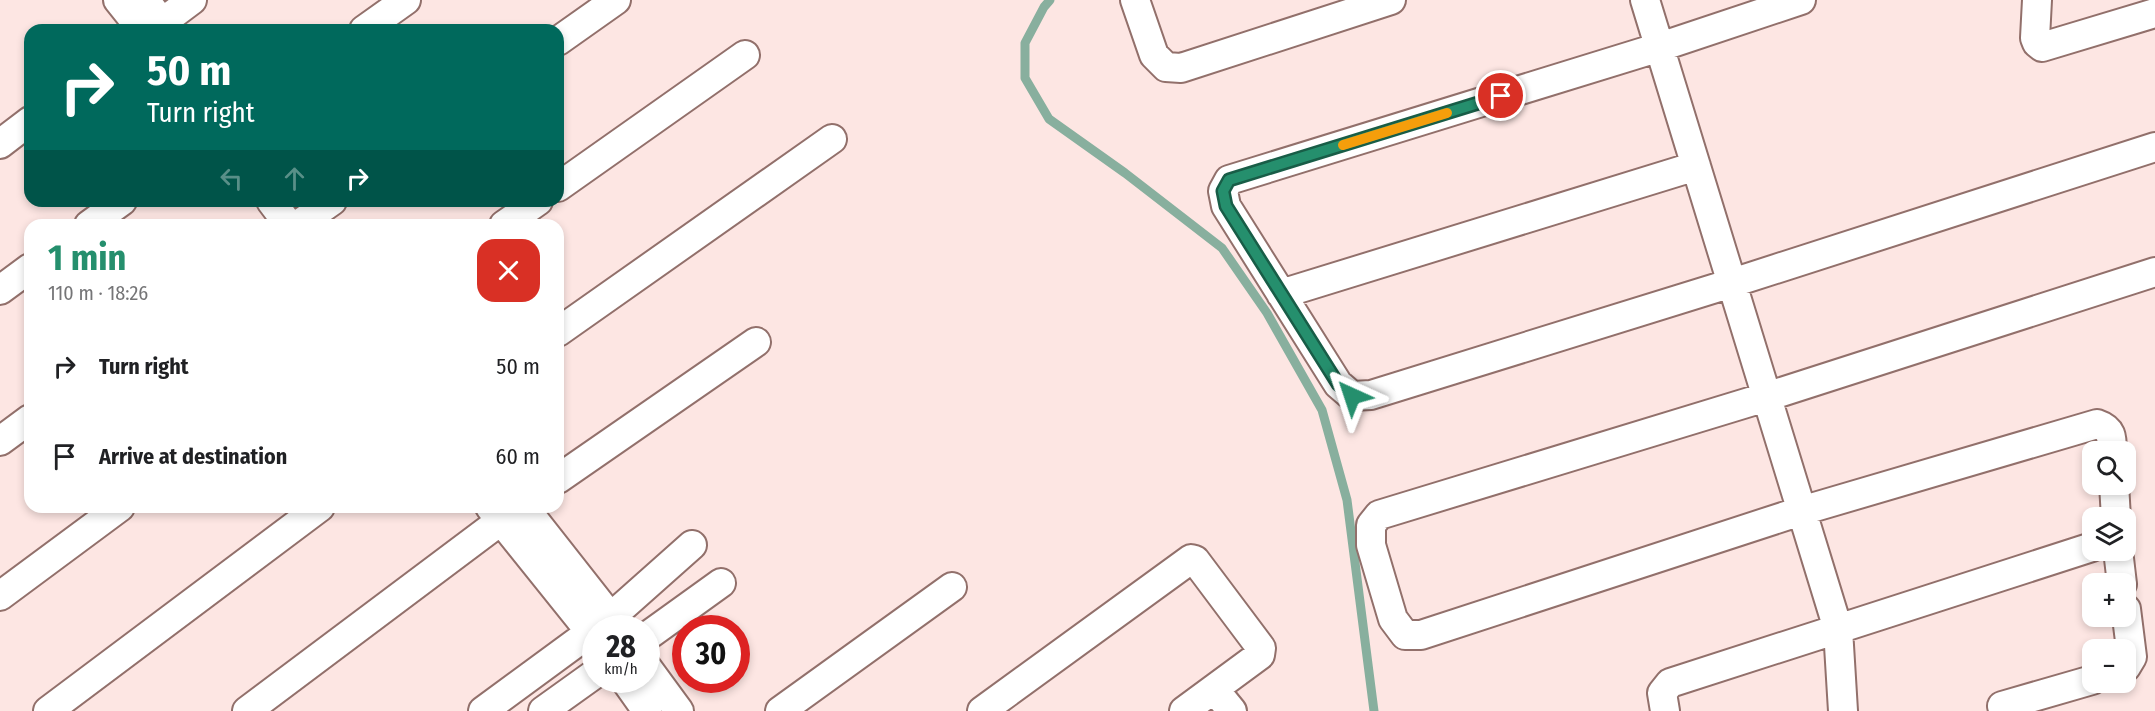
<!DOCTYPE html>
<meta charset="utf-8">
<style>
:root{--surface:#fff;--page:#f2f2f2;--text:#202124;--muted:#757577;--accent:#258f6d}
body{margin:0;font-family:"Fira Sans Condensed",sans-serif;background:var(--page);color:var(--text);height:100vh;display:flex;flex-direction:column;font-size:22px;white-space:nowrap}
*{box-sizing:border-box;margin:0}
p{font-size:20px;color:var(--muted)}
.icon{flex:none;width:33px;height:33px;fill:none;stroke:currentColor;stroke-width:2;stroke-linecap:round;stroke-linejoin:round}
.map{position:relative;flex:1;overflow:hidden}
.sheet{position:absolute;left:24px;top:219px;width:540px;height:294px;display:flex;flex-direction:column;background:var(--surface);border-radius:18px;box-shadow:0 3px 9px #0003}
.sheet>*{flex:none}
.hud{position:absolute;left:24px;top:24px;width:540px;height:183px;border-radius:18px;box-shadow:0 3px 9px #0003;background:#00695c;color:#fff;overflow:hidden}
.controls{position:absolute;left:2082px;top:441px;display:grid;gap:12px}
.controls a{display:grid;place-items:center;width:54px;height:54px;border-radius:12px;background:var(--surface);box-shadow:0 3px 9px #0003;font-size:30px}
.speed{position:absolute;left:582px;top:615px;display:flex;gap:12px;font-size:30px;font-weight:700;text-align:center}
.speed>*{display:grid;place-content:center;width:78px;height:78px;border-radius:50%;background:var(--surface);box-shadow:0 3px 9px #0003;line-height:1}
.speed small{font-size:15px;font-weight:400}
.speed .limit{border:9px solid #d22;background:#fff;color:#111}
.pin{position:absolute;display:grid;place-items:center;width:51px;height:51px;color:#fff;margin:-26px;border:3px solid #fff;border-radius:50%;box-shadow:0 2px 6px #0007}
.me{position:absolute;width:66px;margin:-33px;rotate:318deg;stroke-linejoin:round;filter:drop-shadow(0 0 4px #0008)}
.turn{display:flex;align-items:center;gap:21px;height:126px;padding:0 24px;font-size:27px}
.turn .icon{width:78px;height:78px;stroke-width:2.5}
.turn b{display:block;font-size:42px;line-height:51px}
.lanes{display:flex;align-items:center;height:57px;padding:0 24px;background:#0003;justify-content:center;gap:30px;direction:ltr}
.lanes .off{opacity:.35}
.round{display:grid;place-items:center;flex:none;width:63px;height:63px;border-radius:18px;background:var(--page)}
.summary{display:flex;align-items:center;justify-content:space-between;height:102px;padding:0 24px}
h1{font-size:36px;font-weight:700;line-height:45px;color:var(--accent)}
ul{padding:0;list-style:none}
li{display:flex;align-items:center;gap:18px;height:90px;padding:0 24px}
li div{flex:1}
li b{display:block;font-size:22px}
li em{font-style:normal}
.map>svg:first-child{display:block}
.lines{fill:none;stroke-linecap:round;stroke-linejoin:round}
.stream{stroke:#88af9e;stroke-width:9}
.minor-casing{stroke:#92706b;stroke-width:32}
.minor{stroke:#fff;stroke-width:28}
.route-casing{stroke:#185d47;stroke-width:15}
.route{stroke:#258f6d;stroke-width:10}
.slow{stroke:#f59e0b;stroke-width:10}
</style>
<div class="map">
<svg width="2155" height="711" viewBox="0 0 2155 711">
<rect width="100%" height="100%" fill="#fde6e3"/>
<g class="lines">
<path class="stream" d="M1050,0L1044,7L1025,43V78L1049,119L1125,173L1222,248L1267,313L1322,410L1347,500L1374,711"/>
<g class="minor-casing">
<path id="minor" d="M118,0L142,30
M145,0L168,30
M1135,0L1154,55L1166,67L1181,68L1391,0
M1645,0L1838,629L1843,711
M1801,0L1660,47L1229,180L1223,191L1226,206L1338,384L1352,396L1371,395L1732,283L2155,147
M2037,0L2035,38L2037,43L2042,47L2155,13
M152,30L192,0
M364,30L406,0
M558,41L616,0
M0,144L30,121
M558,187L745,55
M271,201L289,225
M89,225L122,201
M298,225L332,201
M504,225L538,201
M0,290L30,268
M1281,294L1696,166
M558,332L832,139
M0,441L30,419
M2112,452C2112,437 2112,429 2097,424L1801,511L1421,635H1405L1393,619L1371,545V525L1379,515L1766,397L2155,272
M558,479L756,342
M2114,484L2116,518
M490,507L596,639
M524,507L619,628
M2118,550L2122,584
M0,596L120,507
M2126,609L2132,657L2126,667
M646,637L721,583
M646,666L679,711
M625,680L647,711
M1214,689L1232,711
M2002,706L2092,680
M48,711L320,507
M247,711L519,507
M483,711L611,617L692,545
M543,711L596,673
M780,711L952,587
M982,711L1191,559L1195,560L1261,648L1260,655L1184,711
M1665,711L1662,693L1670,683L2092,547"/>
</g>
<use href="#minor" class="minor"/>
</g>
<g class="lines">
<g class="route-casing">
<path id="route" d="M1352,396L1338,384L1226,206L1223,191L1229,180L1501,96"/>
</g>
<use href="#route" class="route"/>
<path class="slow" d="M1343,145L1447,113"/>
</g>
</svg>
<div class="controls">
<a><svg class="icon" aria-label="search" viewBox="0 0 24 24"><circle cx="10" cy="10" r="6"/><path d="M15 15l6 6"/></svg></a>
<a><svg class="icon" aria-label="layers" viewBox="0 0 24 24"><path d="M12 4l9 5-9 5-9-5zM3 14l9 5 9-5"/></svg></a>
<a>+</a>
<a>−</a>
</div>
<div class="speed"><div>28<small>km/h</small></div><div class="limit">30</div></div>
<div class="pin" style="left:1501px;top:96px;background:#d93025"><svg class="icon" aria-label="arrive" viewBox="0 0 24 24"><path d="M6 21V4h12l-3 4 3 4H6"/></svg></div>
<svg class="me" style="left:1352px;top:396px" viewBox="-20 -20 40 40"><path d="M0-17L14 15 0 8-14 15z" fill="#258f6d" stroke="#fff" stroke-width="4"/></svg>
<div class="hud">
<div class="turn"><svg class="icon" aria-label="right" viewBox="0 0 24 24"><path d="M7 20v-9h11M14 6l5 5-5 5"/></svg><div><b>50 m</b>Turn right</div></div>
<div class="lanes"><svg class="icon off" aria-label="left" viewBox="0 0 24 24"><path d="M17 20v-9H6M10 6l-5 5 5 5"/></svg><svg class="icon off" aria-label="ahead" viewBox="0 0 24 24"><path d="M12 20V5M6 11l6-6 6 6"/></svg><svg class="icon" aria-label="right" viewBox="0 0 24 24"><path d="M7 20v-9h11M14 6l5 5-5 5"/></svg></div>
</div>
<section class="sheet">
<div class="summary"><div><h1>1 min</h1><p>110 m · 18:26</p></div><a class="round" style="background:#d93025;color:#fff"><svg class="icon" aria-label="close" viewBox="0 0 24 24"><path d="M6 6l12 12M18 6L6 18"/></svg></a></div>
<ul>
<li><svg class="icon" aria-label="right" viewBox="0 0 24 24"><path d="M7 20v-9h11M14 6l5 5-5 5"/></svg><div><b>Turn right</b></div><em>50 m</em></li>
<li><svg class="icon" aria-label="arrive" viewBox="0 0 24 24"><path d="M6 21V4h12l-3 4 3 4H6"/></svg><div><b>Arrive at destination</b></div><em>60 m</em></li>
</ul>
</section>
</div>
